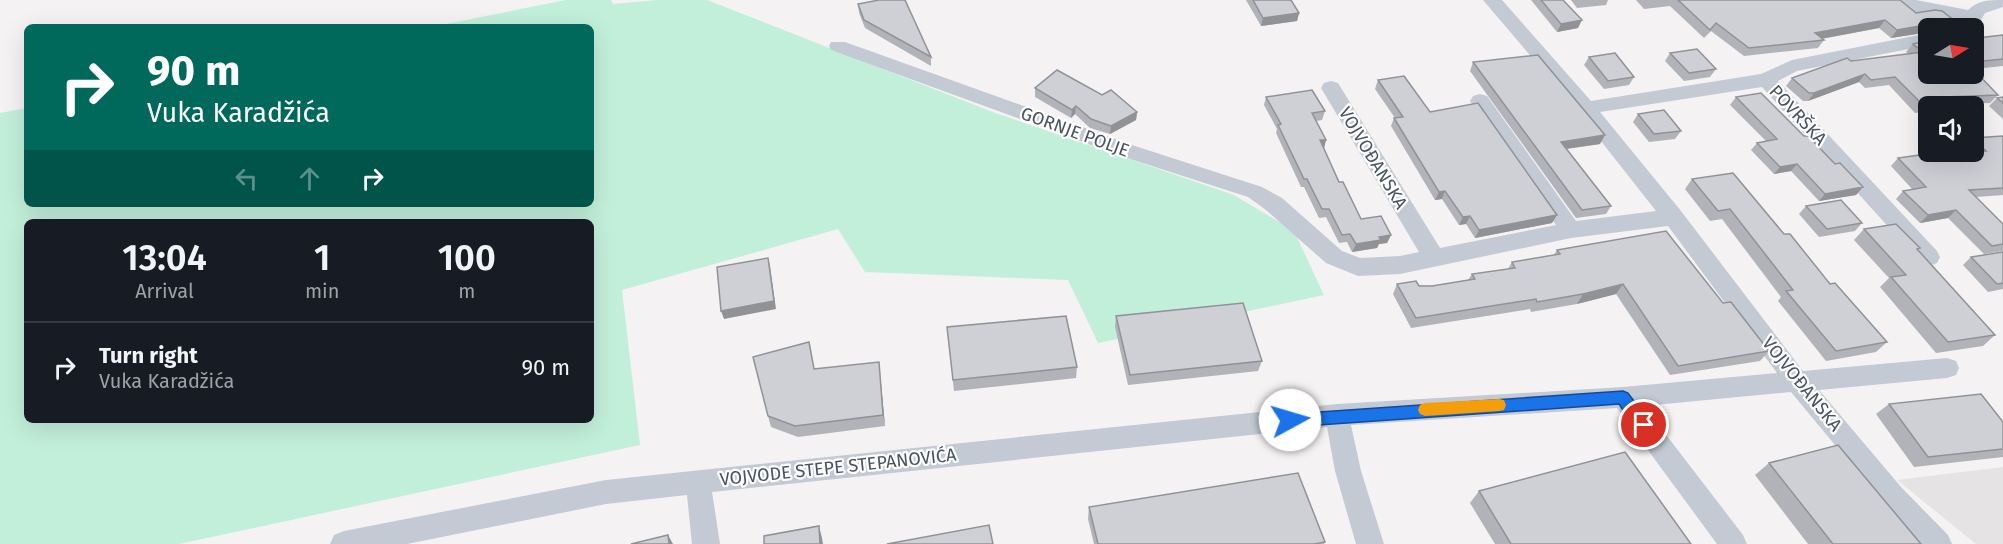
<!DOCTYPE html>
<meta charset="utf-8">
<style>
:root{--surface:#171b24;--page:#20242c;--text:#f1f3f6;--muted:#9ea1a6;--line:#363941}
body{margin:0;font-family:"Fira Sans",sans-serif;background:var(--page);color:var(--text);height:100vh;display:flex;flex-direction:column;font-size:22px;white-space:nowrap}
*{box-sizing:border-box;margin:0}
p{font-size:20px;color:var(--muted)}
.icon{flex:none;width:33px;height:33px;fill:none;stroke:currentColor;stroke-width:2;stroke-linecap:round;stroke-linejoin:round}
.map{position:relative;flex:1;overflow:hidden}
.side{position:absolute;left:24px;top:219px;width:570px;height:204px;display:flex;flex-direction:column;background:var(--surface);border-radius:9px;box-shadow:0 6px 24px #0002}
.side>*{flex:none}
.hud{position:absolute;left:24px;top:24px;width:570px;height:183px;border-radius:9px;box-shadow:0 6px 24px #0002;background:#00695c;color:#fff;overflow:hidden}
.needle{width:39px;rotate:79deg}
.controls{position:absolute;left:1918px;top:18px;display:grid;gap:12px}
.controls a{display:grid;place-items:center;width:66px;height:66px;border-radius:9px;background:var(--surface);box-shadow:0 6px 24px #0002;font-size:30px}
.pin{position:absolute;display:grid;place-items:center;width:51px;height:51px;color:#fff;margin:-26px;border:3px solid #fff;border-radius:50%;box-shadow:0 2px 6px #0007}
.me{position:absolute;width:66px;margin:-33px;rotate:84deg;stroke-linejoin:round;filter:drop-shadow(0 0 4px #0008)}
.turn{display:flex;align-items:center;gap:21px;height:126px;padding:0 24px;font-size:27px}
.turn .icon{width:78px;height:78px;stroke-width:2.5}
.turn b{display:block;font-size:42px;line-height:51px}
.lanes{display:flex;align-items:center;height:57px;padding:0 24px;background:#0003;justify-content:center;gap:30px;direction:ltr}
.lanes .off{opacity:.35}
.eta{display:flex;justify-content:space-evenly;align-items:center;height:102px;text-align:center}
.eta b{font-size:36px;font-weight:600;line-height:42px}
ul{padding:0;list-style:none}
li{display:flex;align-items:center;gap:18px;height:90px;padding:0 24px;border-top:2px solid var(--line)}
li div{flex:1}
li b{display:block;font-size:22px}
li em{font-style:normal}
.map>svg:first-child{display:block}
.education{fill:#e5e3e4}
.green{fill:#c2efda;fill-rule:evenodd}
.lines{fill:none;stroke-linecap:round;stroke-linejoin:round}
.minor{fill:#c3cad3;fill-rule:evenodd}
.wall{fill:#b1b3b8}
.shaded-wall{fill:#909296}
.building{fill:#ced0d6;stroke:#909296;stroke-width:1.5}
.route{fill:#1a73e8;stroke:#114b97;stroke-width:1.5}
.slow{fill:#f59e0b}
.labels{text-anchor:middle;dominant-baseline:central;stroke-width:4.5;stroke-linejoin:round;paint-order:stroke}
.street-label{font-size:18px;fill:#49525f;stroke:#fff}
</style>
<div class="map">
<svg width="2003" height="544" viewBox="0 0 2003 544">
<rect width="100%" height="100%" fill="#f4f2f2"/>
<path class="education" d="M2003,467V544H1976L1897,480Z"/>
<path class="green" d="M566,0H611L613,4L658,0H707L990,111L1234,195L1294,231L1324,295L1098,343L1068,280L865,272L838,229L622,290L640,445L179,544H0V113L27,108V204H591V27H431ZM27,222H591V420H27Z"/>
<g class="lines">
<path class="minor" d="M1483,0H1502L1591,101L1761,74L1792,60L1929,33V45L1797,71L1778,81L1937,251L1940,257L1937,263L1929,266L1921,263L1762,87L1600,112L1681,211L1803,371L1947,358L1956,361L1959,368L1956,375L1947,378L1819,390L1901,487L1948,535L1952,544H1920L1883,503L1791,392L1644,406L1743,535L1747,544H1717L1617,408L1351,425L1361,471L1384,544H1356L1335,471L1327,427L712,492L720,544H692L687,495L606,504L407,544H330L334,535L344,531L606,480L1337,404L1623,387L1777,373L1668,226L1571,238L1400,274L1358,276L1326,263L1266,210L1248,197L1124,157L831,50L829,46L831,42H845L1138,147L1262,187L1282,198L1342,251L1360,258L1400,256L1419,252L1321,88L1324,83L1331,81L1338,83L1440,248L1556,225L1470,101L1473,96L1480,94L1487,96L1576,221L1656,211L1579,113Z
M1890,0H1916L1968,10C1978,0 1989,0 2003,0V7L1985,13L1974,32V28H1958L1963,21C1946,18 1900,14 1890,0Z"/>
</g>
<path class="wall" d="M1246,0H1291L1299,13L1297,21L1261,26Z
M1531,0H1563L1578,28L1557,32Z
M1571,0H1608L1606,5L1577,8Z
M1636,0H1900L1916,13L1964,28H1929V32L1891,38L1879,28L1822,39L1824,40L1818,48L1744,56L1711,31L1704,38L1670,6L1644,9Z
M858,4L931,57V66L865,28L859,13Z
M2003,35V66L1974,69V36L1977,38Z
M1913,44L1998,95L1990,103L1948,104L1947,106H1929V111L1915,113L1889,85L1865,88L1859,82L1808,101H1803L1786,86L1792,78L1851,61L1909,54L1906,52Z
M1670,53L1716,69L1710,77L1684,81L1665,61Z
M1589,57L1634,77L1629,85L1604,89L1584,65Z
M1473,62L1600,144L1567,149L1611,206L1606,214L1576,218L1470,71Z
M1378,80L1430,112L1557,215L1552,223L1475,238L1466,224L1459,225L1442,199L1435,200L1391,126L1394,118H1395L1375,89Z
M1035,88L1102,95L1137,112L1136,120L1110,134L1090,128L1075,114L1071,118L1035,97Z
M1266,97L1325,111L1322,120L1316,121L1326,140L1324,148L1339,182L1361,219L1391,235L1387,243L1379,244L1377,248L1352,252L1347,242L1339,243L1326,217L1319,218L1304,187H1301L1276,133L1277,129L1264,105Z
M1736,97L1835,164L1863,187L1856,195L1819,201L1791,171L1774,174L1751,150L1757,143L1766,141L1730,105Z
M2003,97V119L1989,106L1997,98Z
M1638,114L1681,131L1675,139L1649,142L1633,122Z
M2003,136V195L1976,197L2003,224V251L1984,254L1948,218L1920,223L1896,199L1903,191L1913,190L1891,166L1898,158L1974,152V138Z
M1692,179L1784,234L1830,284L1887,342L1876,352L1826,361L1778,301L1781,297L1722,219L1710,221L1685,189Z
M1806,206L1862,223L1855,231L1819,237L1799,214Z
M1864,229L1920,248L1918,250L1995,335L1983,346L1936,353L1880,287L1889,278L1854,240Z
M1557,250L1723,303L1769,351L1760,361L1670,375L1616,294L1577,304L1531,312L1530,309L1411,328L1393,294L1397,284L1432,286L1468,280L1472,274L1508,269L1512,262L1553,256Z
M2003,252V289L1988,292L1963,265L1971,257Z
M1116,316L1262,361L1258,371L1128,385L1115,327Z
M947,327L1077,367L1076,378L954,391Z
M809,342L814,369L879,362L885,426L798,437L771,427L768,416Z
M1889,404L2003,449V457L1914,467L1876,414Z
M1769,463L1921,544H1808L1755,475Z
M1479,491L1691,544H1495L1470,503Z
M1089,507L1325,542L1324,544H1094L1088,519Z"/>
<path class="shaded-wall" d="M1299,13L1297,21L1261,26L1263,18Z
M1582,20L1578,28L1557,32L1561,24Z
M1885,20L1879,28L1809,41L1815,33Z
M1937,23L1933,28H1929V32L1891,38L1897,30Z
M1865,74L1859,82L1808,101L1814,93Z
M1076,106L1075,114L1071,118L1072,110Z
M1137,112L1136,120L1110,134L1111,126Z
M1605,135L1600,144L1557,150L1561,142Z
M1320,140H1326L1324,148Z
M1797,164L1791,171L1774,174L1780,167Z
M1863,187L1856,195L1819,201L1825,194Z
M1445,191L1442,199L1435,200L1439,192Z
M1956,210L1948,218L1920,223L1928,215Z
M1557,215L1552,223L1475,238L1479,230Z
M1470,216L1466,224L1459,225L1463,217Z
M1391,235L1387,243L1379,244L1377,248L1352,252L1356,244L1379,237Z
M768,258L770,266L776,309L724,319L721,311Z
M1623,284L1616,294L1577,304L1583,294Z
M879,362L880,373L885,426L883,415Z
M819,526L822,538L823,544H820Z
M668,535L673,544H669Z"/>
<path class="building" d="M879,0H905L931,57L864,20L858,4Z
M1253,0H1291L1299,13L1263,18Z
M1541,0H1563L1582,20L1561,24Z
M1678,0H1900L1916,13L1935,10L1942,11L1964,28H1937V23L1897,30L1885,20L1815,33L1824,40L1749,48L1716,23L1710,30Z
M2003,35V59L1974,62V36L1977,38Z
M1929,40V74H1974V70L1998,95L1946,97L1951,102L1922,104L1895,77L1871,80L1865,74L1814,93H1809L1792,78L1847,58L1851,61L1923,52L1913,44Z
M1697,49L1716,69L1689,73L1670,53Z
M1615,53L1634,77L1608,81L1589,57Z
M1538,55L1605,135L1561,142L1611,206L1582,210L1473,62Z
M1057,70L1102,95L1111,90L1137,112L1111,126L1091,119L1076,106L1072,110L1035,88Z
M1404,76L1430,112L1478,103L1557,215L1479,230L1470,216L1463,217L1445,191L1439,192L1394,118L1403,117L1378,80Z
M1312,90L1325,111L1312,113L1326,140H1320L1339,182H1343L1361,219L1381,216L1391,235L1379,237L1381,240L1356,244L1350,234L1342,235L1329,209H1322L1307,179H1304L1278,125L1281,124L1266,97Z
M1761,93L1804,136H1808L1835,164L1840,163L1863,187L1825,194L1797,164L1780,167L1757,143L1777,139L1736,97Z
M2003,97V103L1997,98Z
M1664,110L1681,131L1654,134L1638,114Z
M2003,136V188L1969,190L2003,224V244L1992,246L1956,210L1928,215L1903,191L1926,187L1898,158L1934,153L1986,151L1974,138Z
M1733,173L1784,234H1790L1830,284L1835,283L1887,342L1836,351L1786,291L1793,290L1730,209L1718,211L1692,179Z
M1841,200L1862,223L1827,229L1806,206Z
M1896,224L1920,248L1917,249L1995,335L1948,342L1891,277L1906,275L1864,229Z
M1666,231L1723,303L1731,302L1769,351L1678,366L1623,284L1583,294L1537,302L1536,299L1416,318L1397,284L1416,281L1419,286H1432L1475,279L1472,274L1515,268L1512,262L1560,254L1557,250Z
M2003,252V283L1997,284L1971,257Z
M768,258L774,301L721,311L717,267Z
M1243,303L1262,361L1130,375L1116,316Z
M1066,316L1077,367L953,380L947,327Z
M809,342L814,369L879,362L883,415L795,426L768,416L753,357Z
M1981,394L2003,422V449L1928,457L1889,404Z
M1838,445L1921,544H1833L1769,463Z
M1625,452L1691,544H1511L1479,491Z
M1298,473L1325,542L1314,544H1098L1089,507Z
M989,525L993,544H887Z
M819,526L820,544H764V536Z
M668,535L669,544H631Z"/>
<path class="route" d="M1623,391L1628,393L1649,421L1651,425L1649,430C1636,435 1626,414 1619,404L1290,427L1285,425L1283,420L1285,416L1290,414Z"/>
<path class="slow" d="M1499,399L1504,400L1506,405L1504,410L1499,411L1425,416L1420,414L1418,410L1420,405L1425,403Z"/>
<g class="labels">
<g class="street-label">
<text transform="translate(1798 115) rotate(47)">POVRŠKA</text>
<text transform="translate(1075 132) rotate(20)">GORNJE POLJE</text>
<text transform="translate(1373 158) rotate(59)">VOJVOĐANSKA</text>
<text transform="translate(1802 384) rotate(51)">VOJVOĐANSKA</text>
<text transform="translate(838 467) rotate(-6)">VOJVODE STEPE STEPANOVIĆA</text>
</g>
</g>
</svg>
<div class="controls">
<a><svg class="needle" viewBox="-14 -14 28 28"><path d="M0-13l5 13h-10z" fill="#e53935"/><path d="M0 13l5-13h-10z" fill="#9ea1a6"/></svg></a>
<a><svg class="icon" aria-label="sound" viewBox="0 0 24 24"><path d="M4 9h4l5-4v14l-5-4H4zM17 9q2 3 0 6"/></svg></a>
</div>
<div class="pin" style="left:1644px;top:425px;background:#d93025"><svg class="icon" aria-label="arrive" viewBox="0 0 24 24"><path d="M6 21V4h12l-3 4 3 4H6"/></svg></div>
<svg class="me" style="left:1290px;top:420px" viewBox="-20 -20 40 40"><circle r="19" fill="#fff"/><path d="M0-13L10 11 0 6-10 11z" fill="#1a73e8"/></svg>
<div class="hud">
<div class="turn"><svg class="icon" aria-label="right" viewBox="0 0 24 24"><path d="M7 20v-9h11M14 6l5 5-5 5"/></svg><div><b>90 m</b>Vuka Karadžića</div></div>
<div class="lanes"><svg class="icon off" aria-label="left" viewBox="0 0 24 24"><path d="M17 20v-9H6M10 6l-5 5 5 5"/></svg><svg class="icon off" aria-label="ahead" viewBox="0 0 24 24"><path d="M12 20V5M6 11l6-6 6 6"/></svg><svg class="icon" aria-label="right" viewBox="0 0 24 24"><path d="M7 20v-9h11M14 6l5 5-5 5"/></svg></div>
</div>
<section class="side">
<div class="eta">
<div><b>13:04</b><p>Arrival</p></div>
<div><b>1</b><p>min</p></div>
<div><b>100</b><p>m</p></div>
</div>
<ul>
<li><svg class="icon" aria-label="right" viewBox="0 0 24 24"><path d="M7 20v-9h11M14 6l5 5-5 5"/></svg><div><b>Turn right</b><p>Vuka Karadžića</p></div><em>90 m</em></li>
</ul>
</section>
</div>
